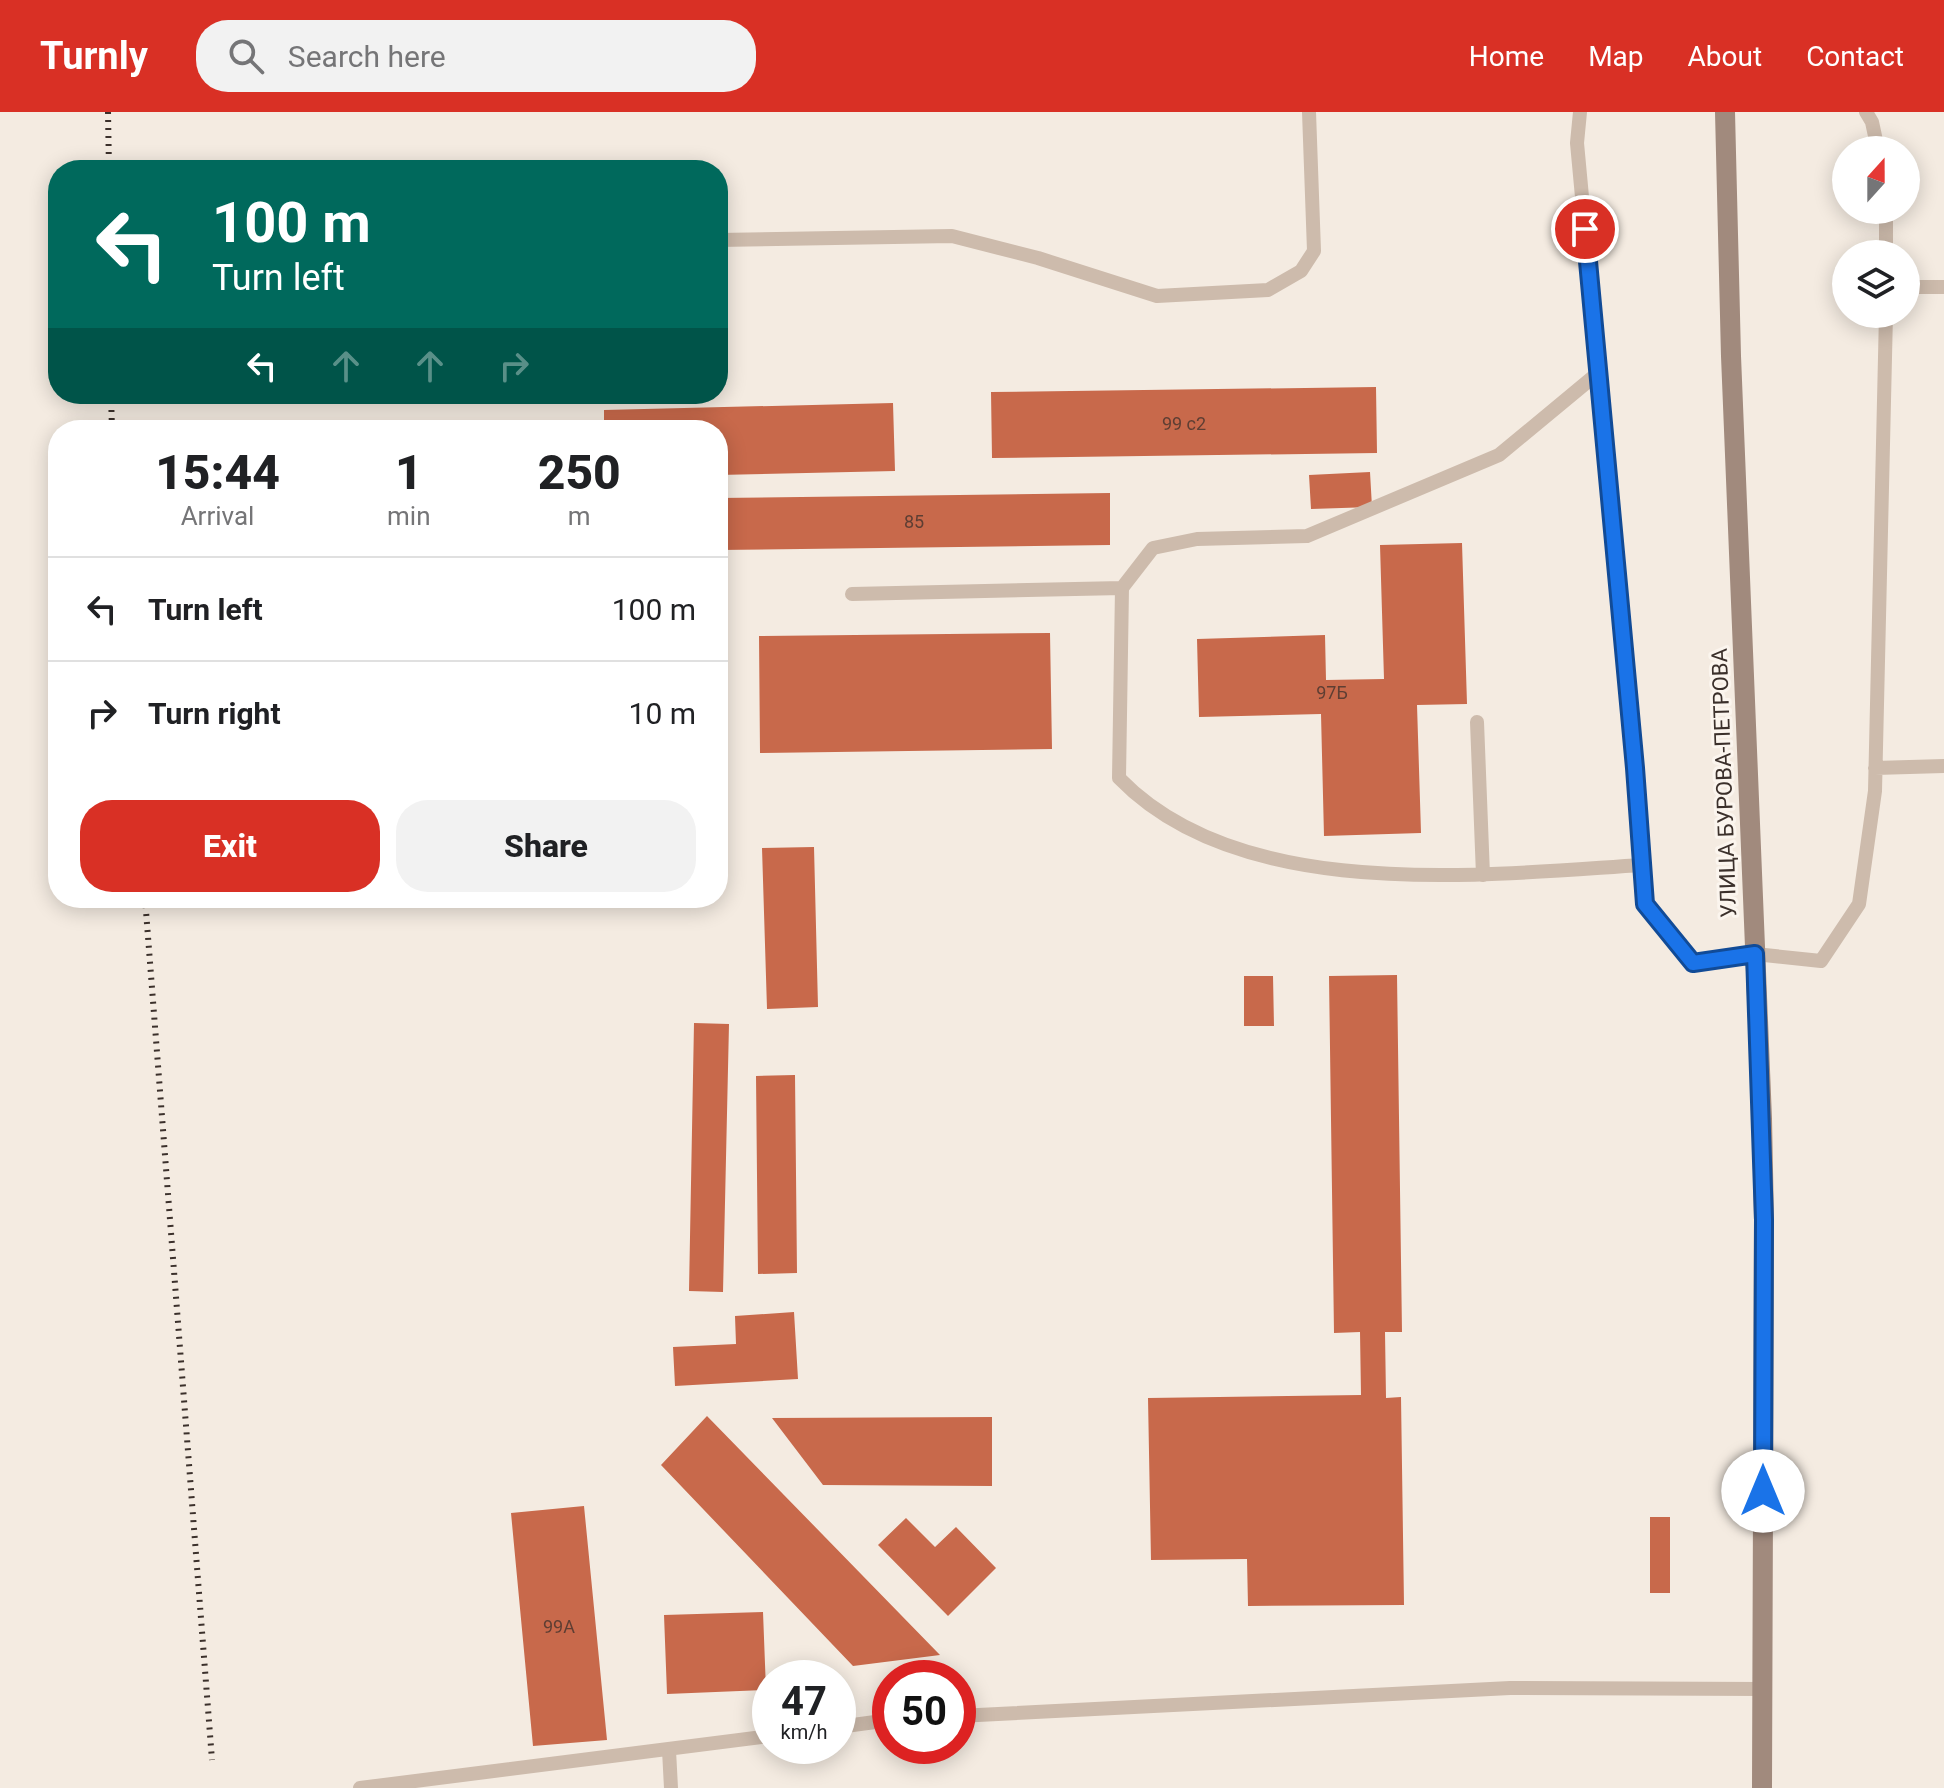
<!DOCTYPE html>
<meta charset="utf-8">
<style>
:root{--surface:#fff;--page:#f2f2f2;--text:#202124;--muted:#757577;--line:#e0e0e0;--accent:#d93025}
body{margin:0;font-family:Roboto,sans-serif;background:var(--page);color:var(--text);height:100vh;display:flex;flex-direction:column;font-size:30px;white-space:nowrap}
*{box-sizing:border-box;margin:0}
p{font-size:26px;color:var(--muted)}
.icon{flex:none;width:44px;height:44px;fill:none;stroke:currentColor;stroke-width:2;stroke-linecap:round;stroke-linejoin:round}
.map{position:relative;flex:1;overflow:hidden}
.sheet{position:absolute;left:48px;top:308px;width:680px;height:488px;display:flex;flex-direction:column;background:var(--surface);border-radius:32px;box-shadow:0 4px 20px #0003}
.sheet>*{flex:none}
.top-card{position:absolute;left:48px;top:48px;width:680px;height:244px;border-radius:32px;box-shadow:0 4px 20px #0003;background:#00695c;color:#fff;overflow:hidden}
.needle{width:52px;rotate:21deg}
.fabs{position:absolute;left:1832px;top:24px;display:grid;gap:16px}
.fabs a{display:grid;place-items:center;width:88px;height:88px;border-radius:50%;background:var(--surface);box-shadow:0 4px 20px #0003;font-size:40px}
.speed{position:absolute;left:752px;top:1548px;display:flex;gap:16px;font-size:40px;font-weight:700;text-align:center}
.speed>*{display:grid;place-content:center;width:104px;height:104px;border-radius:50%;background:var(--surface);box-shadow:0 4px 20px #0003;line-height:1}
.speed small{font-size:20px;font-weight:400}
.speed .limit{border:12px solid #d22;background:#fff;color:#111}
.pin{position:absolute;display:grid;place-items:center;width:68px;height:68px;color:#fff;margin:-34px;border:4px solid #fff;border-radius:50%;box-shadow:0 2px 8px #0007}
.me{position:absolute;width:88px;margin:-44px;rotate:0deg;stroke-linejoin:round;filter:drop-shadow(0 0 6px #0008)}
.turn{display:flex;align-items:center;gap:28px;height:168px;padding:0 32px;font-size:36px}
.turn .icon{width:104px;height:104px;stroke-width:2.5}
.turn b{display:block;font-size:56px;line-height:68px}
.lanes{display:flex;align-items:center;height:76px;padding:0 32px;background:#0003;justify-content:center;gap:40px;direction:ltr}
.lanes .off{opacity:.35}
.eta{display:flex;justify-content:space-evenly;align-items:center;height:136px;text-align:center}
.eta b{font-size:48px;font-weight:800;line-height:56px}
.button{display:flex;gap:16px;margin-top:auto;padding:16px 32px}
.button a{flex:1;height:92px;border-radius:32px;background:var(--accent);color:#fff;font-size:32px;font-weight:800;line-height:92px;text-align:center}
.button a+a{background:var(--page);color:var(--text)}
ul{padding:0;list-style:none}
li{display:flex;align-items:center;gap:24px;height:104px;padding:0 32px;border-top:2px solid var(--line)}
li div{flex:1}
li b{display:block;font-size:30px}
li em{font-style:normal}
header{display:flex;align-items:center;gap:48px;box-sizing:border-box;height:112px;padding:0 40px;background:var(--accent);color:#fff}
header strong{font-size:38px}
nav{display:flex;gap:44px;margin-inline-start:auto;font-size:28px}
.search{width:560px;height:72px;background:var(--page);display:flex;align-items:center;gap:20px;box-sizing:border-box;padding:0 28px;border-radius:32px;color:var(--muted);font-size:30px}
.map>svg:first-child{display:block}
.building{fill:#c8694b}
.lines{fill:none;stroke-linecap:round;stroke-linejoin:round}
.lane{stroke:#cdbbac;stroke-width:14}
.secondary{stroke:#a18a7d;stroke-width:20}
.rail{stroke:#3b302b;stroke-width:6;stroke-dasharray:2 6;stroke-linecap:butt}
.route-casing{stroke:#114b97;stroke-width:20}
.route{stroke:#1a73e8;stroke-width:14}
.labels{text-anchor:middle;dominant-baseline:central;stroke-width:6;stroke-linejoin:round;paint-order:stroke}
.number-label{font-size:18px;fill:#5e3e33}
.street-label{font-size:22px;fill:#3b302b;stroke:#fbf5ee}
</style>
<header>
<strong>Turnly</strong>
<div class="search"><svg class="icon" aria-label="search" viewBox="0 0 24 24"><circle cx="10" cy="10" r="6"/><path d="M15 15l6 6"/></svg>Search here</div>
<nav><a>Home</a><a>Map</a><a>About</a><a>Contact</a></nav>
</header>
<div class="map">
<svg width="1944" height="1676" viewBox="0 0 1944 1676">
<rect width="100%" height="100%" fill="#f4ebe1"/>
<path class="building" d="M1376,275L1377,341L992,346L991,280Z
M893,291L895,359L718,363V318H604V298Z
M1370,360L1372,395L1311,397L1309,363Z
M1110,381V433L718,438V386Z
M1462,431L1467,592L1417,593L1421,721L1324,724L1321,602L1199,605L1197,527L1325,523L1326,568L1384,567L1380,433Z
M1050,521L1052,637L760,641L759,524Z
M814,735L818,895L767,897L762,736Z
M1397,863L1402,1220H1385L1386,1286L1401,1285L1404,1493L1248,1494L1247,1447L1151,1448L1148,1286L1361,1283L1360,1220L1334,1221L1329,864Z
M1244,864H1273L1274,914H1244Z
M694,911L729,912L723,1180L689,1179Z
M795,963L797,1161L758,1162L756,964Z
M794,1200L798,1267L675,1274L673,1235L736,1232L735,1204Z
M707,1304L940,1543L853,1554L661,1353Z
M992,1305V1374L823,1373L772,1306Z
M584,1394L607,1628L533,1634L511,1401Z
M1650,1405H1670V1481H1650Z
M906,1406L935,1435L956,1415L996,1456L948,1504L878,1433Z
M763,1500L766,1578L667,1582L664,1503Z"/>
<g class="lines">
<path class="lane" d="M1580,0L1577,31L1635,656L1645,792L1693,851L1755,842L1821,849L1859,792L1875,679L1886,202
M1866,0L1872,10L1878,38
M1886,98V142
M718,128L952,124L1038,146L1157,184L1268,178L1301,159L1314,139L1309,0
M1906,175H1944
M1122,476L1119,666C1241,792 1482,763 1642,753
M852,482L1122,476L1153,436L1197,427L1307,424L1499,343L1598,261
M1477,610L1483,763
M1875,656L1944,654
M958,1604L1510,1576L1763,1577
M838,1615L890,1608
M669,1638L671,1676
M360,1676L770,1624"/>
<path class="secondary" d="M1725,0L1731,244L1762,1007L1764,1108L1762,1676"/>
<path class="rail" d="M108,0L109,58
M111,282L112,318
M145,786L212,1648"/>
</g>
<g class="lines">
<g class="route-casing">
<path id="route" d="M1585,117L1635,656L1645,792L1693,851L1755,842L1764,1108L1763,1379"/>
</g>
<use href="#route" class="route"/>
</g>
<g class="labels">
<g class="number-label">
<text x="1184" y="311">99 с2</text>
<text x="914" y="409">85</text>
<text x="1332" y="580">97Б</text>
<text x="559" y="1514">99А</text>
</g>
<g class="street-label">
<text transform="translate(1724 671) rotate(-92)">УЛИЦА БУРОВА-ПЕТРОВА</text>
</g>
</g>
</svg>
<div class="fabs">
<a><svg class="needle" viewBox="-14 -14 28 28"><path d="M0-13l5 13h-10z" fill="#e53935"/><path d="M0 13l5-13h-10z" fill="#757577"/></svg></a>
<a><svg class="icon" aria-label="layers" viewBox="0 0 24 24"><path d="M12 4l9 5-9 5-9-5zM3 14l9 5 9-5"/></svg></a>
</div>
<div class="speed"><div>47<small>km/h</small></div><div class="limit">50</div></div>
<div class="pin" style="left:1585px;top:117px;background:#d93025"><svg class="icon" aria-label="arrive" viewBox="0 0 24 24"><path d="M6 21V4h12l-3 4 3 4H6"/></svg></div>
<svg class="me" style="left:1763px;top:1379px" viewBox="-20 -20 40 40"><circle r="19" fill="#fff"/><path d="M0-13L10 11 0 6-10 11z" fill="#1a73e8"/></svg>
<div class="top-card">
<div class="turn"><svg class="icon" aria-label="left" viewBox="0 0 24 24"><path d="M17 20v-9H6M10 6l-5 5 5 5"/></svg><div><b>100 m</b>Turn left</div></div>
<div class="lanes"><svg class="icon" aria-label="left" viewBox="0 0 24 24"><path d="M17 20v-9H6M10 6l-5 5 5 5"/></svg><svg class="icon off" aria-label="ahead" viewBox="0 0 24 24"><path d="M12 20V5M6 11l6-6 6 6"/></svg><svg class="icon off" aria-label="ahead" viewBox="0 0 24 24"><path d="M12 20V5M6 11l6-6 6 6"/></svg><svg class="icon off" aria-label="right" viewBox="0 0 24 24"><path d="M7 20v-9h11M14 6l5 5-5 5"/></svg></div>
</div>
<section class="sheet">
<div class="eta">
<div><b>15:44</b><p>Arrival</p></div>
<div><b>1</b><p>min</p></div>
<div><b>250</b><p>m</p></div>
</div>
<ul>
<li><svg class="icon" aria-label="left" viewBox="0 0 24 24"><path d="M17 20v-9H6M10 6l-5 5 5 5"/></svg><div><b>Turn left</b></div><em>100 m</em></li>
<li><svg class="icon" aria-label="right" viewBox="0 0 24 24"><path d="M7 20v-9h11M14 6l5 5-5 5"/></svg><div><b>Turn right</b></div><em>10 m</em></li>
</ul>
<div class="button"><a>Exit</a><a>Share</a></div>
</section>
</div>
